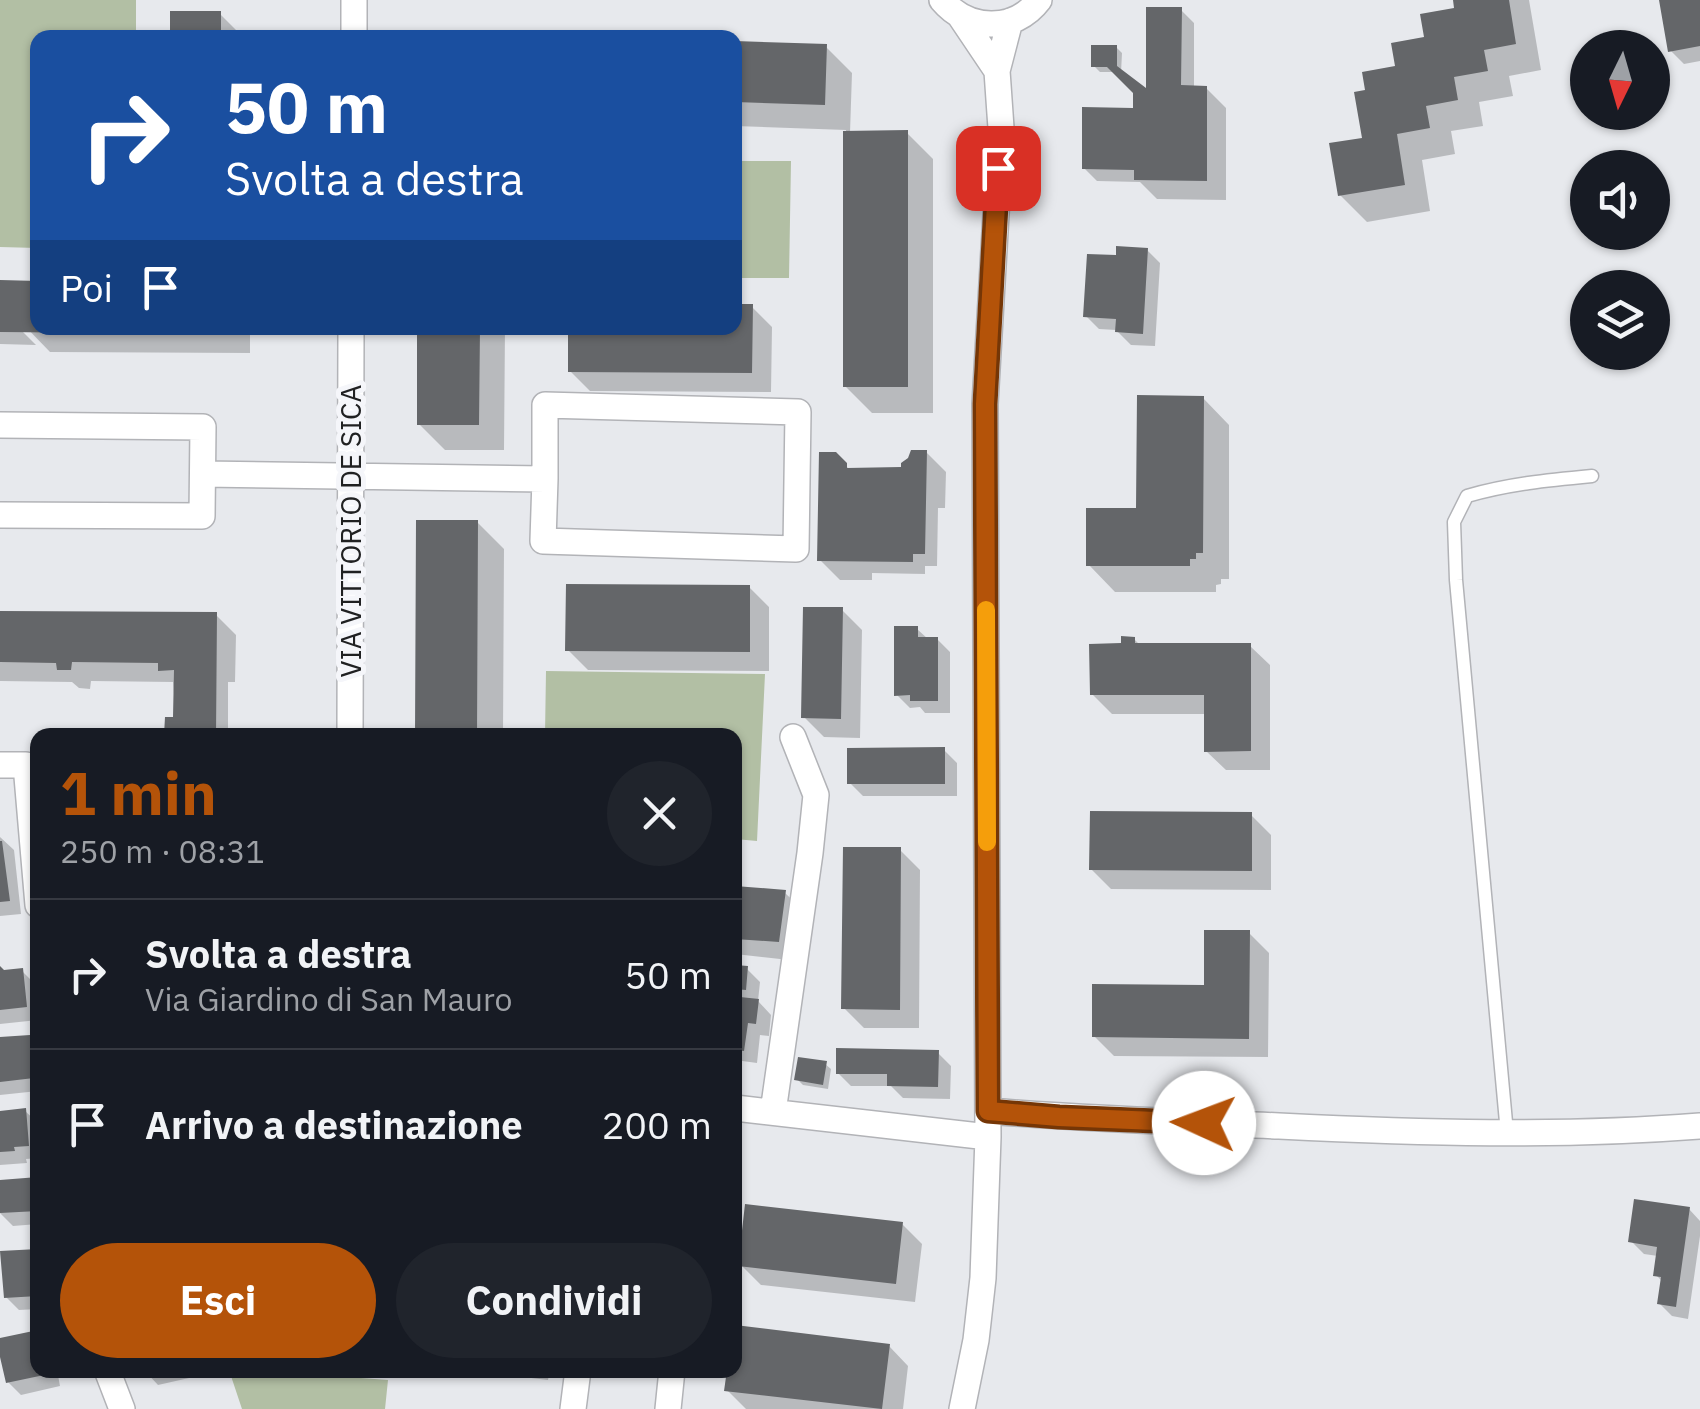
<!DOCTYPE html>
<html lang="it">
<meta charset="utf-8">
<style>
:root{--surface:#171b24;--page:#20242c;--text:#f1f3f6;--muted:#9ea1a6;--line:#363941;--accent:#b45309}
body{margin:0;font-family:"IBM Plex Sans",sans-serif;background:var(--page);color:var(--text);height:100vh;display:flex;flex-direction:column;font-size:38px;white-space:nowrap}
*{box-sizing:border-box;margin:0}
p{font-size:32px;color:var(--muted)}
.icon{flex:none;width:55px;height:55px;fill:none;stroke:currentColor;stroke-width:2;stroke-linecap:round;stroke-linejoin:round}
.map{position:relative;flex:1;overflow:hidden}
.sheet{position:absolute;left:30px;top:728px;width:712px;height:650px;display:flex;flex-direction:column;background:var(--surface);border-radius:20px;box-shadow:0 2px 8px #0004}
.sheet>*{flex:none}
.banner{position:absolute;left:30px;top:30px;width:712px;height:305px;border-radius:20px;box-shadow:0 2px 8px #0004;background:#1a4fa0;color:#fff;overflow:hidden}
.needle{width:65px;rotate:185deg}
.controls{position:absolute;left:1570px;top:30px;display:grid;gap:20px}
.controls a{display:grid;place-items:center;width:100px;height:100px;border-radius:50%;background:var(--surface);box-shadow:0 2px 8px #0004;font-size:50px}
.pin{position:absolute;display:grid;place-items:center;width:85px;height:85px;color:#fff;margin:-42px;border-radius:20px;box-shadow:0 5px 15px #0006}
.me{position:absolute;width:110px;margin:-55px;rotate:272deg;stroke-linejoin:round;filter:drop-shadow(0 0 8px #0008)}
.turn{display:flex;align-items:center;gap:35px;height:210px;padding:0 30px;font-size:45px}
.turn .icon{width:130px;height:130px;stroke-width:2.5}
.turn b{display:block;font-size:70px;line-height:85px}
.then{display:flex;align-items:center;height:95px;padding:0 30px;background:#0003;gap:20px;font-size:38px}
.round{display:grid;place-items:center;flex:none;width:105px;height:105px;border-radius:52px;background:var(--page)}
.overview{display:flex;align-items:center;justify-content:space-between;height:170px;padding:0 30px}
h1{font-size:60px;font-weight:700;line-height:75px;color:var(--accent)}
.button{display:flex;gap:20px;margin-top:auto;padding:20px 30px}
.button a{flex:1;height:115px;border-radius:60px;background:var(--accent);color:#fff;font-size:40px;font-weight:700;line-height:115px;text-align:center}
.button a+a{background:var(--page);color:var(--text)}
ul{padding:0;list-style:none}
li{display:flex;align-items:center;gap:30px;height:150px;padding:0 30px;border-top:2px solid var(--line)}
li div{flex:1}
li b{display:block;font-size:38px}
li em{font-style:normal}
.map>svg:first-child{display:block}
.green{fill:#b2bfa4}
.shadow{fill:#0003}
.building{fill:#646669}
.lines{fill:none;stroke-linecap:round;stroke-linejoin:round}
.service-casing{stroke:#b2b3b7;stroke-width:15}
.minor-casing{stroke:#b2b3b7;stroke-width:28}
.service{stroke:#fff;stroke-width:12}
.minor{stroke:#fff;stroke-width:25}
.route-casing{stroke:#753606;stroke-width:25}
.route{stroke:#b45309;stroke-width:18}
.slow{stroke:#f59e0b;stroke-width:18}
.labels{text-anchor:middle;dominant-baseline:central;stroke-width:10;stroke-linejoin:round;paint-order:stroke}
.street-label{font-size:28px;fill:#202122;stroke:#f5f6fa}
</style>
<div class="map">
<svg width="1700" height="1409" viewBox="0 0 1700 1409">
<rect width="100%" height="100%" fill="#e7e9ed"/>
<path class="green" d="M0,0H136V37L38,38L37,248L0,247Z
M735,161H791L789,278H735Z
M546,671L765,674L757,841L735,839V735H545Z
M229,1370H334V1376L388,1380L385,1409H242Z"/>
<path class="shadow" d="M1455,0H1529L1541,70L1509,76L1513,96L1479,102L1483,126L1451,131L1455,154L1422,160L1430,211L1367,222L1340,195L1365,140L1368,92L1398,68L1457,10Z
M1661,0H1700V61L1684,64L1671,51Z
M1181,10L1194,23V88H1206L1226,108V200L1157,199L1140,182L1097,181L1084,168L1135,110L1136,92L1116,72H1100L1094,66L1116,47L1122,53L1121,73L1148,91Z
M220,14L240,34V38H172Z
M735,44L826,47L852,73L850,133H907L933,159V413H872L845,386L846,130L735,126Z
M1147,250L1160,263L1155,346L1131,345L1116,330L1099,329L1086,316L1118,258Z
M0,283L38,328H250V353L50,352L21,322L17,326L36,345L0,344Z
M735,307H752L772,327L771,392L590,391L570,371V328H735Z
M420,328H505L504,450H445L419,424Z
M1203,398L1229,425V579H1221V584L1216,585V592H1115L1089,565L1139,510Z
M926,452L946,472L945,508H938L937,566H925V574L872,573V580H840L820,560L835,455L851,471L903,469Z
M477,522L504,549L503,735H418Z
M749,587L769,607V671L588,670L568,650Z
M842,610L862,630L860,738L824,737L804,717Z
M0,613L216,615L236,635L235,682H228V733L230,735H167L176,720L173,682L91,681L90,689L79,688L72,682L0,681Z
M917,629L928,639H937L950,652V713H925L920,707L910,708L897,695Z
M1134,639L1141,646H1250L1270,665V770H1226L1206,751V714H1112L1092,694L1123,646Z
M944,750L957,763V796H863L850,783Z
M1251,815L1271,835V890L1111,889L1091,869Z
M0,837L14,850L21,914L0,916Z
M900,850L920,870L919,1028H864L844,1008Z
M735,889L785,893L805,912L798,961L735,954Z
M1249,933L1269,953L1268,1057L1114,1056L1094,1036L1206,988Z
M735,967L747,969L760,982L758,1001L771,1015L769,1036L760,1035L757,1063L735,1060Z
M0,969L4,972L22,971L35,984L38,1020L0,1024Z
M29,1037L38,1046V1091L0,1095V1040Z
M938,1053L951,1066L950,1099L903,1098L891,1086H851L838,1073Z
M825,1064L831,1069L828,1089L803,1085L797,1079Z
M25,1111L38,1123V1158L26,1159L27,1163L0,1165V1113Z
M38,1180V1224L13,1226L0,1213V1182Z
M1689,1209L1700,1221V1236L1688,1319L1672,1316L1659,1303L1662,1281L1656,1275L1658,1256L1644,1254L1631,1241Z
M902,1224L922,1244L915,1302L761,1285L741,1265Z
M38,1251V1309L19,1310L6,1297L3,1254H0Z
M735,1327L889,1346L908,1366L903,1409H746L727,1390L729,1370H735Z
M0,1341L38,1370H57L60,1386L21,1395L8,1382Z
M144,1370H197L198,1376L158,1385Z
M464,1370H550L548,1380Z"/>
<path class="building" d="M1453,0H1509L1516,44L1484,50L1488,71L1454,77L1458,100L1426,106L1430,128L1397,134L1405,185L1338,196L1329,143L1362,138L1354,92L1365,90L1362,72L1395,66L1391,43L1424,37L1420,14L1454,8Z
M1659,0H1700V46L1668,52Z
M1146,7H1182L1181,85L1207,86V181L1134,180V170L1082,169V107L1133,108V93L1107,67H1091V45H1117V66L1146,88Z
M170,11H221V38H170Z
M735,41L827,44L825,105L735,102Z
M908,130V387H843V131Z
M1116,246L1148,248L1143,334L1115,332L1116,319L1083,317L1087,254L1116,255Z
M0,280L38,281V328H231V334L0,332Z
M735,304H753L752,373L568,372V328H735Z
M417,328H480L479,425H417Z
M1137,395L1204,396L1203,553H1196V559H1190V566H1086V508H1136Z
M911,450H927L925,554H913V562L817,561L819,452H836L847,463V468L901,467V463L908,458Z
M416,520H478L477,735H415Z
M566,584L750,585V652L565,651Z
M803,607H843L841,719L801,718Z
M0,611L217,612L216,735H164L165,717H173L174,670L158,671V663L72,662L71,670H57L56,663L0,662Z
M894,626H918V637H938V701H910V695L894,696Z
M1121,636L1135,637V643H1251V751L1204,752V695H1090L1089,644L1121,643Z
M945,747V784H847V748Z
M1090,811L1252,812V871L1089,870Z
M0,841H2L10,901L0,902Z
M843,847H901L900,1010L841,1009Z
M735,886L786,890L779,942L735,939Z
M1204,930H1250L1249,1039L1092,1037V984L1204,985Z
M735,965L748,966L746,990L735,989Z
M0,966L4,970L23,968L27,1007L0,1010Z
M740,997L759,999L756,1024L748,1023L744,1051L735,1050V1000H739Z
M30,1035L34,1078L0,1082V1037Z
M836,1048L939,1050L938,1087L887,1086V1074H836Z
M798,1057L827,1061L823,1085L794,1080Z
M26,1108L29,1146L14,1147L15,1151L0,1152V1111Z
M38,1177V1211L0,1213V1180Z
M1634,1199L1690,1207L1676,1307L1657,1304L1661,1277L1653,1276L1657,1247L1628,1242Z
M745,1204L903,1222L896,1284L738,1266Z
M38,1249V1296L4,1298L0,1251Z
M735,1325L890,1344L882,1409L724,1391L727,1370H735Z
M38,1330V1370H48L49,1374L6,1383L0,1357V1338Z"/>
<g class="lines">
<g class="service-casing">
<path id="service" d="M1507,1133L1456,580L1454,522L1467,496C1508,484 1549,480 1592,476"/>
</g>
<g class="minor-casing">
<path id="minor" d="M942,0C968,31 1014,33 1039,0
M960,16L997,71
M354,38V0
M0,425L203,427L202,516L0,515
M203,474L545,479V405L798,412L796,549L543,541L545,479
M350,735L351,328
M0,765H26L38,905
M735,1108L988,1137
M989,1111C1085,1119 1182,1122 1279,1126C1419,1133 1560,1137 1700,1126
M773,1112L810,853L816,795L793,737
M107,1370L122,1409
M573,1409L578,1370
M668,1409L672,1370
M962,1409L976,1340L983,1278L988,1137L985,404L1001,128L997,71L1010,21"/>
</g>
<use href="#service" class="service"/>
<use href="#minor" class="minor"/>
</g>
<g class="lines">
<g class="route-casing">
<path id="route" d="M998,168L985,404L988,1111L1059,1117L1204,1123"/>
</g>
<use href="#route" class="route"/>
<path class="slow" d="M986,610L987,842"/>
</g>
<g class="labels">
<g class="street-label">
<text transform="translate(350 531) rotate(-90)">VIA VITTORIO DE SICA</text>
</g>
</g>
</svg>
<div class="controls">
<a><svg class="needle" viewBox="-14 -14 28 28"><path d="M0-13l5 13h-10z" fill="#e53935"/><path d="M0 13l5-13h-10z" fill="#9ea1a6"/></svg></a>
<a><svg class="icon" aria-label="sound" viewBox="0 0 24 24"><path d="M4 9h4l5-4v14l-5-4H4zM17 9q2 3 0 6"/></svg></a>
<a><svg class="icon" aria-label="layers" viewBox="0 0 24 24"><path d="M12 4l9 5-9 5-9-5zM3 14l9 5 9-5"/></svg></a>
</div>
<div class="pin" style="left:998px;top:168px;background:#d93025"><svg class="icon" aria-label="arrive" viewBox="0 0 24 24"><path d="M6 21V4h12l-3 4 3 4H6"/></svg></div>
<svg class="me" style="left:1204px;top:1123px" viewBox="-20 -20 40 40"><circle r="19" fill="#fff"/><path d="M0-13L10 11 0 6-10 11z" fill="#b45309"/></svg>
<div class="banner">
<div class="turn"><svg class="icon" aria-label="right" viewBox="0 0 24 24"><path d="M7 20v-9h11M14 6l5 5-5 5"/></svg><div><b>50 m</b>Svolta a destra</div></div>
<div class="then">Poi<svg class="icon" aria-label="arrive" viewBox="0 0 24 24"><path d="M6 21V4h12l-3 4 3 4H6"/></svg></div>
</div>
<section class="sheet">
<div class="overview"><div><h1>1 min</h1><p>250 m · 08:31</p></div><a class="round"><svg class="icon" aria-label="close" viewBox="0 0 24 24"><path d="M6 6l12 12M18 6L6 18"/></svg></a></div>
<ul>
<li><svg class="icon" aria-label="right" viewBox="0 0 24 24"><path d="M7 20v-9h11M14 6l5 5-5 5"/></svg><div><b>Svolta a destra</b><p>Via Giardino di San Mauro</p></div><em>50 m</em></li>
<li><svg class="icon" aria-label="arrive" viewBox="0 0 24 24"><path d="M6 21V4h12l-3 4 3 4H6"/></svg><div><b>Arrivo a destinazione</b></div><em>200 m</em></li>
</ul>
<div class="button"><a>Esci</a><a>Condividi</a></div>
</section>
</div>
